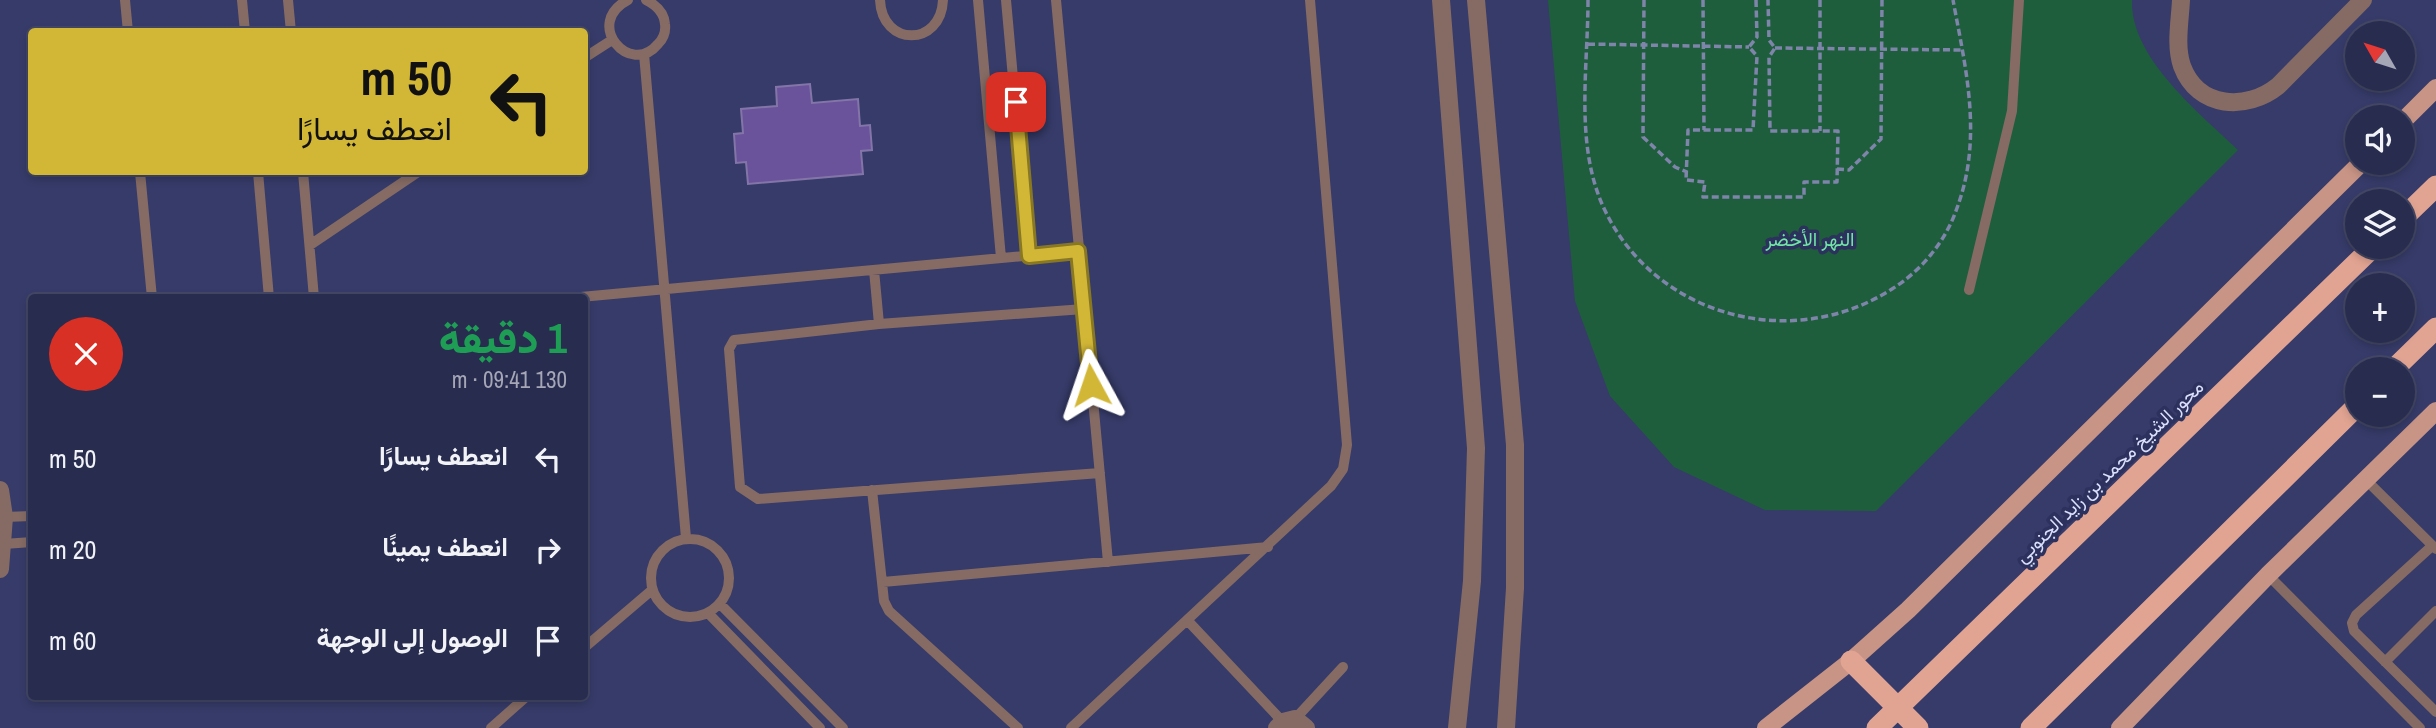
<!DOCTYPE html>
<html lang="ar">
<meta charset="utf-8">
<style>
:root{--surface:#282c4f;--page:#343859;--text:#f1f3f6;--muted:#a5a7b7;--line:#444866}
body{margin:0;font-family:"Archivo Narrow",Vazirmatn,sans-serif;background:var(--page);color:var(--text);direction:rtl;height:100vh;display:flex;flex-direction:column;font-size:26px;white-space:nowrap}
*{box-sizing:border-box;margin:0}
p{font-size:23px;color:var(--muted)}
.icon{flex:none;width:38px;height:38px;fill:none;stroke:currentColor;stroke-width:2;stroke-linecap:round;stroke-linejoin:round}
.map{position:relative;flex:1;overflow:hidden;direction:ltr}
.panel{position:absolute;left:28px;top:294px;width:560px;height:406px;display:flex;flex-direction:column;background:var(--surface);border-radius:7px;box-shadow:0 4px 10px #0003,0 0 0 2px var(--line);direction:rtl}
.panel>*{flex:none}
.top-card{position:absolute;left:28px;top:28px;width:560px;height:147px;border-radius:7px;box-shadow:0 4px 10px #0003,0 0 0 2px var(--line);direction:rtl;background:#d2b736;color:#111;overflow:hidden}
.needle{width:46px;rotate:309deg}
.controls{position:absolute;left:2345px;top:21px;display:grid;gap:14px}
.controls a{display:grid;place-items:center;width:70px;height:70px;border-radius:50%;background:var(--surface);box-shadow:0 4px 10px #0003,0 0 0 2px var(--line);font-size:35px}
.pin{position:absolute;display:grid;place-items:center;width:60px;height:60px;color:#fff;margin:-30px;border-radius:14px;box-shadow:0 4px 10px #0006}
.me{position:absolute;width:77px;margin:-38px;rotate:355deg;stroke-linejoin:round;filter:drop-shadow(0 0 5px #0008)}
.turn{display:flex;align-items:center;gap:24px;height:147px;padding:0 21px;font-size:32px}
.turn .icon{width:91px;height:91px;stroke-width:2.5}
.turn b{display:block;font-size:49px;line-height:60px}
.round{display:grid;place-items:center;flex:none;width:74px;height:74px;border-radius:37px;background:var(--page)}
.head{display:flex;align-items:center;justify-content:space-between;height:119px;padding:0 21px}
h1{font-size:42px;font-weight:800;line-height:52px;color:#1e9e55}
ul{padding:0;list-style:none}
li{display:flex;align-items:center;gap:21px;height:91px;padding:0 21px}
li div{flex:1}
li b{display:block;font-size:26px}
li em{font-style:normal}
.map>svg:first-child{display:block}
.green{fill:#1f5e3d}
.building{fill:#6a539b;stroke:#8375a8;stroke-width:2}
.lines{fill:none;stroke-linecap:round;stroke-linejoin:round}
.path{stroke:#7f84aa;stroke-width:3.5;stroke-dasharray:7 3.5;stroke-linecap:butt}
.lane{stroke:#856b64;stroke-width:10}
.street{stroke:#856b64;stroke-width:18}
.primary{stroke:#c89485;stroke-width:18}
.highway{stroke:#e2a492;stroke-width:21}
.route-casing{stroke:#887723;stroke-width:18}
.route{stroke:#d2b736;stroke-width:12}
.labels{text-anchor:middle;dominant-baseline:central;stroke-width:7;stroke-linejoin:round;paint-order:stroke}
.park-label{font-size:19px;fill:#71e7a5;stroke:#2c315d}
.street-label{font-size:19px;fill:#dadffb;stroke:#2c315d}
</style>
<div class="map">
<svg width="2436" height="728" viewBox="0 0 2436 728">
<rect width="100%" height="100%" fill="#363b69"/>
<path class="green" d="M1548,0H2132C2130,58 2200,113 2238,150L1876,511L1765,510L1674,467L1610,396L1575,301Z"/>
<path class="building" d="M810,84L812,103L858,99L860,126L870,125L872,150L861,151L863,174L748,184L746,162L736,163L734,134L743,133L741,109L777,106L776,87Z"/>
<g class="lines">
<path class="path" d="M1588,0C1588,67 1575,141 1602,204C1651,316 1791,354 1892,289C1921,271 1946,241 1957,208C1983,138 1966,70 1953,0
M1644,0L1643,137L1675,167L1687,172
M1703,0L1704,130
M1756,0L1757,37L1749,47L1757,56L1753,130H1688L1686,180L1705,182L1703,197H1804V182H1837L1838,131H1770L1769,57L1775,48L1769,40L1768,0
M1820,0V131
M1588,44L1749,47
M1775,48L1962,50
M1837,169L1849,170L1881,139L1882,0"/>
<path class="lane" d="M125,0L128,32
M242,0L245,32
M288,0L291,32
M628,0C583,23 630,78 658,44C663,39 666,32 665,24C664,12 656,5 646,0
M880,0C882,47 941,47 943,0
M978,0L1001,258
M1006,0L1029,256
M1056,0L1108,562
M644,54L686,538
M584,58L612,40
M140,172L152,298
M258,172L269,298
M303,172L314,298
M310,245L418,172
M874,270L879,324
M1969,290L2012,111L2019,0
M570,298L1078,251
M1084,309L879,324L734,340L729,349L740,487L758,499L1100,473
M2366,480L2436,549
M872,490L884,601L889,611L1018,728
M4,517L32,516
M651 578a39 39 0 1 1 78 0a39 39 0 1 1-78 0Z
M4,544L32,542
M2432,546L2356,615L2352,623L2354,631L2436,712
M2268,575L2420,728
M883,582L1268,547
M720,604L843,728
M708,613L820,728
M1188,621L1283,722
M584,648L652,590
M2385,662L2436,611
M1295,719L1343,667
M491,728L527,696
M1071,728L1331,486L1343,469L1347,445L1310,0"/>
<path class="street" d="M1441,0L1476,448L1472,581L1457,728
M1476,0L1515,445V588L1506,728
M2181,0C2180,21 2175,46 2182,66C2198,109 2247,111 2278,86L2363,0
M0,490L4,517L0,569
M1277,728L1283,722L1295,719L1306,728"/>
<path class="primary" d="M2403,121L2436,88
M1766,728L1851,661L1908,610L2361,163
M2120,728L2268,575L2436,411"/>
<path class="highway" d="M2403,218L2436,186
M2394,369L2436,328
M1851,661L1918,728
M1877,728L2373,247
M2031,728L2357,406"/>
</g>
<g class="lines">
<g class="route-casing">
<path id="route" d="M1016,102L1029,256L1078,251L1091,385"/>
</g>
<use href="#route" class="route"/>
</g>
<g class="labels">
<g class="park-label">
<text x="1810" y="239">النهر الأخضر</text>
</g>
<g class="street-label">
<text transform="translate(2109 471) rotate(-44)">محور الشيخ محمد بن زايد الجنوبي</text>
</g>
</g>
</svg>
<div class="controls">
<a><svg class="needle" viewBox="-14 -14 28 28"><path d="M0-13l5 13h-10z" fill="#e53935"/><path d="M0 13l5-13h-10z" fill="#a5a7b7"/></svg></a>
<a><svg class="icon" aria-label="sound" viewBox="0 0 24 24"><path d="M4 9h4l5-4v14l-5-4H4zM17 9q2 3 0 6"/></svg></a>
<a><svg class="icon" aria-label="layers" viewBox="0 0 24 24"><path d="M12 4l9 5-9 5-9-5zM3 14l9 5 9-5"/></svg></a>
<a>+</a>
<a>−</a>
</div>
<div class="pin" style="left:1016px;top:102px;background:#d93025"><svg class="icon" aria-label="arrive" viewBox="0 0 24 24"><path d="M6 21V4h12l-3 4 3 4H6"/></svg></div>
<svg class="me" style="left:1091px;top:385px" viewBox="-20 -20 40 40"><path d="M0-17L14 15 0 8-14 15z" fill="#d2b736" stroke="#fff" stroke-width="4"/></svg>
<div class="top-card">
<div class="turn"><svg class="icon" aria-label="left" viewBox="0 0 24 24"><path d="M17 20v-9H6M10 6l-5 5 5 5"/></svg><div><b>50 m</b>انعطف يسارًا</div></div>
</div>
<section class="panel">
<div class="head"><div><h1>1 دقيقة</h1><p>130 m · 09:41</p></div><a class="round" style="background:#d93025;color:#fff"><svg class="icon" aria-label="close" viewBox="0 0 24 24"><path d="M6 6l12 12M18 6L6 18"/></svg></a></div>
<ul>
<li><svg class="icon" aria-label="left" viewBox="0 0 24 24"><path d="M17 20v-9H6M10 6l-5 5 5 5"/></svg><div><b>انعطف يسارًا</b></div><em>50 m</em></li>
<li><svg class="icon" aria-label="right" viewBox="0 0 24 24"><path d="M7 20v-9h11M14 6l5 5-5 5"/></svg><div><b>انعطف يمينًا</b></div><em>20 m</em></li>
<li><svg class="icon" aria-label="arrive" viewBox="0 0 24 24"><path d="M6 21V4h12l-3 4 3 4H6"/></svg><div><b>الوصول إلى الوجهة</b></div><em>60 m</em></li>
</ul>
</section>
</div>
